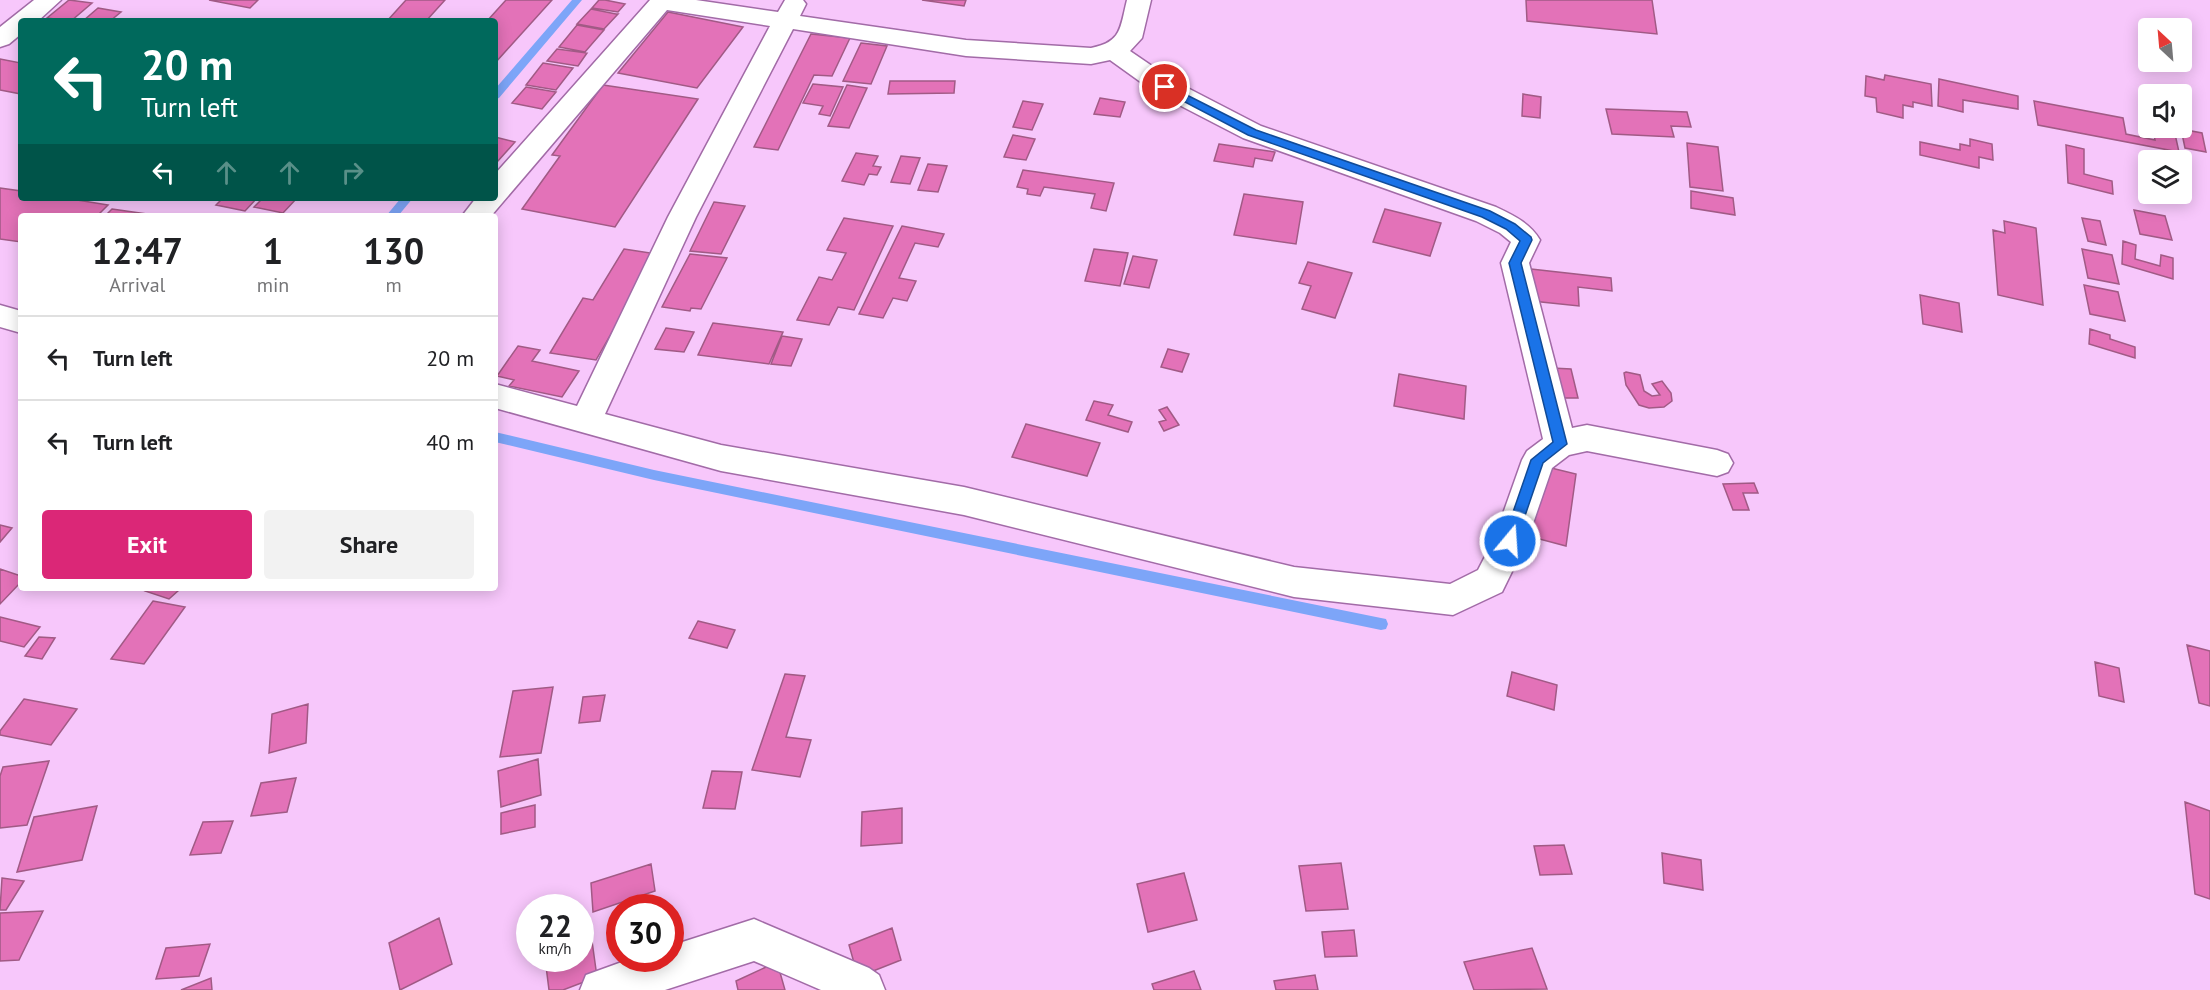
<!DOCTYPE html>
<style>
:root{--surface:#fff;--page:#f2f2f2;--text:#202124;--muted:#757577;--line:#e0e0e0;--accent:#db2777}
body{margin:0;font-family:"PT Sans",sans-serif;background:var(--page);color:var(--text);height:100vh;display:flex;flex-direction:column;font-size:22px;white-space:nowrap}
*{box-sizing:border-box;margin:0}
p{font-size:20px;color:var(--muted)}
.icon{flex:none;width:33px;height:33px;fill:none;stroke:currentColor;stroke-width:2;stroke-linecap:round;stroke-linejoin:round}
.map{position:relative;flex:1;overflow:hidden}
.sheet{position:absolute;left:18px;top:213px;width:480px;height:378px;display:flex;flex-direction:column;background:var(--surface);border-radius:6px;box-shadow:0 3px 15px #0003}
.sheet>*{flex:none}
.guide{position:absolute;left:18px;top:18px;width:480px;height:183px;border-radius:6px;box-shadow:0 3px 15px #0003;background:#00695c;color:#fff;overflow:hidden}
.needle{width:39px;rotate:334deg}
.buttons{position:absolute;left:2138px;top:18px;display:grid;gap:12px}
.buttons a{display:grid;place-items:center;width:54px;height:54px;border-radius:6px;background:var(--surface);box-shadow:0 3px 15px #0003;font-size:30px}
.speed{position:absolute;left:516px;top:894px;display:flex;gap:12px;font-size:30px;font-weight:700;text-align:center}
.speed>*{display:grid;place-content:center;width:78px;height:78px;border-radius:50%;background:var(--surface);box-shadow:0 3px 15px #0003;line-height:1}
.speed small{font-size:15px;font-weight:400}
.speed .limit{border:9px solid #d22;background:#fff;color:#111}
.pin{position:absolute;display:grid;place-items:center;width:51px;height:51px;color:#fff;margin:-26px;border:3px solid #fff;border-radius:50%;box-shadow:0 2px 6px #0007}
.me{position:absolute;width:66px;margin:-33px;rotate:18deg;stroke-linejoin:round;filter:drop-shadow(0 0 4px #0008)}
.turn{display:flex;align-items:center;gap:21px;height:126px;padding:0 24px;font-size:27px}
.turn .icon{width:78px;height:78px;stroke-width:2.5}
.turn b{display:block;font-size:42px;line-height:51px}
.lanes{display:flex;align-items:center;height:57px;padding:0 24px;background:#0003;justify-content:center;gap:30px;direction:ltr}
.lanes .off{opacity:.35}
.eta{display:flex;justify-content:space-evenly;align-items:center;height:102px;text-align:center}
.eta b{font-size:36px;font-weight:700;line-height:42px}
.button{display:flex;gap:12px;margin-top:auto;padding:12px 24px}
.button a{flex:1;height:69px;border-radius:6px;background:var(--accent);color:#fff;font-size:24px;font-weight:700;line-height:69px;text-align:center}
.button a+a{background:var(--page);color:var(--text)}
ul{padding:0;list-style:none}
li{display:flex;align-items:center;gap:18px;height:84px;padding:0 24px;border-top:2px solid var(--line)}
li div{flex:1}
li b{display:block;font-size:22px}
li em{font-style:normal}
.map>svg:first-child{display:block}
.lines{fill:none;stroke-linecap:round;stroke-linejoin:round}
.stream{fill:#7da5f8;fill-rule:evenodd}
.building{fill:#e372b8;stroke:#a15a85;stroke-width:1.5}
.minor-casing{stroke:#a26ba7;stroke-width:3}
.minor{fill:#fff;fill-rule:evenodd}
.route{fill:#1a73e8;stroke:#114b97;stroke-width:1.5}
</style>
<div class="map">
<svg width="2210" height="990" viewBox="0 0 2210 990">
<rect width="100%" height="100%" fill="#f7c7fb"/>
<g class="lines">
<path class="stream" d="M572,0H582L499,98L495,99V89Z
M401,198H413L398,216H386Z
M495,432L654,470L1381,618L1386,619L1388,624L1386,629L1381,630L654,480L495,442Z"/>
</g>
<path class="building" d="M69,0L92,3L71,21L47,18Z
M209,0H258L250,8Z
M406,0H445L426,21H387Z
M506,0H552L495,63V21H487Z
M599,0H605L625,4L618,12L592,8Z
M922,0H966L964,6Z
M1526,0H1652L1657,34L1527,21Z
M98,8L121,12L110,21H83Z
M591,9L616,14H618L604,29L577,24Z
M668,12L743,27L697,88L618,73Z
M577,25L604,30L585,52L559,47Z
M811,34L850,38L832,76L814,75L778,150L754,147Z
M861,43L887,46L871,84L843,81Z
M557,49L587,53L578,66L547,61Z
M0,59L21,63V94L0,90Z
M543,63L573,68L556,90L526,85Z
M1885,75L1931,84L1932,106L1913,102V107L1903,105V118L1877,112L1876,98L1865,96L1866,76L1884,80Z
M1939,79L2018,96V109L1963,100V112L1938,106Z
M890,81H955L954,93L888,94Z
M813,84L843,87L830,116L819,114L823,106L803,103Z
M603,85L698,99L615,227L522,209L560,156L552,155Z
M847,85L867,88L849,128L828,126Z
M526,87L556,92L542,109L512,103Z
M1523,94L1541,97L1540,118L1522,116Z
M1100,98L1125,102L1120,117L1094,114Z
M1023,101L1043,104L1032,130L1013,127Z
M2034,101L2123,118L2126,134L2155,140L2153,130L2175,134L2179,152L2038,125Z
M1606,109L1687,112L1691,127L1671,126L1674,137L1612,134Z
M2181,129L2202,133L2206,152L2185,148Z
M1013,135L1035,139L1026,160L1004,157Z
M495,137L515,142L497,162H495Z
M1970,139L1992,144L1993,160L1979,157V168L1920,155V142L1960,150V144L1970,146Z
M1687,143L1718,147L1723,191L1690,187Z
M1219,144L1275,152L1272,161L1255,158L1253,167L1214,161Z
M2066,145L2084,149V174L2112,181L2113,194L2068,183Z
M856,153L878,156L873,166L881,167L877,175L869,174L864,185L842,181Z
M901,156L920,158L910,184L891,182Z
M928,164L947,166L938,192L918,190Z
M1023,170L1114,183L1106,211L1091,208L1095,194L1044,187L1040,196L1027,194L1028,189L1017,187Z
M0,188L21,191V198H65L108,205L97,216H21V242L0,239Z
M1691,191L1733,198L1735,215L1691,208Z
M1244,194L1303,202L1296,244L1234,235Z
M223,198H257L245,211L216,205Z
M263,198H297L283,213L254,207Z
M714,202L745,206L721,254L690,251Z
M112,209L161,216H105Z
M1385,209L1441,223L1430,256L1373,242Z
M2134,210L2165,216L2172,240L2140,234Z
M844,218L893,226L854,310L838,307L829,325L797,320L819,277L832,280L846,253L827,250Z
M2082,218L2100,221L2106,245L2088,241Z
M2004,221L2036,228L2043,305L1998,295L1993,230L2005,233Z
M902,226L944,234L938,247L915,243L899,278L916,281L907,301L893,298L883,318L859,314Z
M2123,241L2136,245L2135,259L2160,266L2161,255L2173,258V279L2122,264Z
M624,249L657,254L596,360L550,353L583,298L593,300Z
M1094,249L1128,253L1120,286L1085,281Z
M2082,249L2112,255L2119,284L2088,278Z
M690,254L727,258L701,309L691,308L690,311L662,307Z
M1133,256L1157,260L1149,288L1124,284Z
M1308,262L1352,273L1335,318L1302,309L1311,286L1299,283Z
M1531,269L1611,278L1612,291L1578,287L1579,306L1532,301Z
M2084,285L2118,292L2125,321L2090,314Z
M1920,295L1959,303L1962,332L1923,324Z
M713,323L783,332L769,364L698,355Z
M666,328L694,332L684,352L655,349Z
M2090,329L2110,335V339L2135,347V358L2089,344Z
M782,336L802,339L791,366L771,364Z
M518,346L540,350L532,361L579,371L562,397L509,386L514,380L497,376Z
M1168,349L1189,354L1182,372L1161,367Z
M1552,368L1571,369L1578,398H1558Z
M1626,372L1640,375L1644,391L1652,396L1660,395L1652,384L1662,381L1671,393L1672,401L1664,407L1649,408L1639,405L1626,385L1624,373Z
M1399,374L1466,386L1464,419L1394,406Z
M1094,401L1113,405L1108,415L1132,422L1128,432L1086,420Z
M1167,407L1179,425L1164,431L1159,422L1166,420L1159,410Z
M1026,424L1100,443L1087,476L1012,457Z
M1539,465L1576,474L1566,546L1528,536Z
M1754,483L1758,493H1743L1749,510H1733L1723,484Z
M0,525L12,528L0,542Z
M0,569L21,576V582L0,604Z
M148,588H174L179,590L169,599L145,591Z
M153,601L185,607L144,664L111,659Z
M0,617L40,627L24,647L0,641Z
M698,621L735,630L727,648L689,638Z
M39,637L55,638L42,659L25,656Z
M2187,645L2210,651V706L2199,703Z
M2095,662L2119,668L2124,702L2099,696Z
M1512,672L1557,685L1554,710L1507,696Z
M785,674L805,676L786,737L811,740L800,777L752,770Z
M553,687L541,753L500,757L513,691Z
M605,695L600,721L579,723L583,697Z
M24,699L77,709L51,745L0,735V731Z
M308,704L306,743L269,753L272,714Z
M538,759L541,795L501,807L498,771Z
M49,761L27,825L0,828V776L3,767Z
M712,771L742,772L735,809L703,808Z
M296,778L287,812L251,816L261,783Z
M2185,802L2210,811V899L2195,894Z
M535,805V827L501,834V813Z
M97,806L82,860L17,872L34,817Z
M902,808V843L861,846L862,812Z
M233,821L221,853L190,855L203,822Z
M1564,845L1572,874L1540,875L1534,846Z
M1662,853L1701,860L1703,890L1664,883Z
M1341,863L1348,909L1306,911L1299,866Z
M651,864L655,891L593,912L591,883Z
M1184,873L1197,920L1148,932L1137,884Z
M2,878L24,881L6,910H0Z
M43,911L19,960L0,961V913Z
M439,918L452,964L400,990L389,943Z
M892,928L901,960L858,977L849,945Z
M1354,930L1357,956L1325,957L1322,932Z
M592,941L597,977L563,990H549L545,958H580V945Z
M210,944L199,976L156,979L166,948Z
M1532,948L1547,989L1474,990L1464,962Z
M777,962L785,990H738L736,981Z
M1194,971L1201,990H1154L1152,984Z
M1315,975L1318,990H1276L1274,981Z
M211,978L212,990H181Z"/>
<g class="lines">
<g class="minor-casing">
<path id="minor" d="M34,0H61L38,21H21V34L9,44L0,47V27Z
M650,0H696L778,12L785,0H803L806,4L800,16L966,40L1091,48C1122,42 1120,28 1127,0H1151L1142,38L1130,51L1174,81L1261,126L1496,207C1513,215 1530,223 1540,240L1529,263L1572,428L1587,425L1717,450L1728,454L1733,463L1728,472L1717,476L1587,451L1569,455L1552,468L1527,541L1502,592L1453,615L1294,597L964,515L721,471L495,408V384L577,406L668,217L770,26L667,10L491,216H462L476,198H495V174ZM793,29L966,56L1091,64L1110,60L1156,93L1243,138L1476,221L1500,233L1511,242L1501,263L1543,439L1527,451L1522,460L1494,539L1478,570L1450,584L1294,567L964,487L721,445L605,414L696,217Z
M0,305L21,311V333L0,327Z
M754,919L869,968L879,975L885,990H821L754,961L665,990H580L586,975L633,958H670V946Z"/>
</g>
<use href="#minor" class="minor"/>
</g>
<path class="route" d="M1165,84L1256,130L1490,211L1515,224L1531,237L1532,240L1521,263L1567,444L1543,463L1515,545H1506L1503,541L1531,460L1553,442L1509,263L1520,241L1506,229L1482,217L1248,135L1162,90L1160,87Z"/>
</svg>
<div class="buttons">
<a><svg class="needle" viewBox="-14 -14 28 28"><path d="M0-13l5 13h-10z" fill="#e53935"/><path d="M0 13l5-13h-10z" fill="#757577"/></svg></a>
<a><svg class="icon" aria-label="sound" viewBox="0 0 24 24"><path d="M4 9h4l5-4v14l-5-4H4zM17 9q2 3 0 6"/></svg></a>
<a><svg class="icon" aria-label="layers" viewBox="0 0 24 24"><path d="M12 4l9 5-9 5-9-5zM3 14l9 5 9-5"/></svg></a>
</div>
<div class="speed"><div>22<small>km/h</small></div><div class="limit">30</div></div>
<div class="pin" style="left:1165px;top:87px;background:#d93025"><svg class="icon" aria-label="arrive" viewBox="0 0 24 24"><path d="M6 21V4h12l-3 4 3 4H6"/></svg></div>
<svg class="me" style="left:1510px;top:541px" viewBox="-20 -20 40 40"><circle r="17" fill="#1a73e8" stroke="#fff" stroke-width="3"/><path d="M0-11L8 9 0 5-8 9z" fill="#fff"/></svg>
<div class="guide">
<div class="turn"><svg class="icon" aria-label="left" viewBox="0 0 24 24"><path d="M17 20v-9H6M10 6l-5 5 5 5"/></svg><div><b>20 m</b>Turn left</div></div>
<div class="lanes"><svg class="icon" aria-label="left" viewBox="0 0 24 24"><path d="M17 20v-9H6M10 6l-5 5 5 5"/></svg><svg class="icon off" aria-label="ahead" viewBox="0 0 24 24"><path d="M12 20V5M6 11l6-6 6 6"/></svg><svg class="icon off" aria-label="ahead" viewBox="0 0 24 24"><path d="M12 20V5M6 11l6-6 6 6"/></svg><svg class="icon off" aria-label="right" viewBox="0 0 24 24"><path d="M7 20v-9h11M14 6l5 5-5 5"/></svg></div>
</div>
<section class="sheet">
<div class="eta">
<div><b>12:47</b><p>Arrival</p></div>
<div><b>1</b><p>min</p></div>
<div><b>130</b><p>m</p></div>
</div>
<ul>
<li><svg class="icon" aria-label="left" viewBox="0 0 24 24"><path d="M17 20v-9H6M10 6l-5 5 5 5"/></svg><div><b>Turn left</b></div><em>20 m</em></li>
<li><svg class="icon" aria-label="left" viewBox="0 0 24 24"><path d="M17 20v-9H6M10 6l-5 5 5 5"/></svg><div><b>Turn left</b></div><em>40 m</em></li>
</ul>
<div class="button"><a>Exit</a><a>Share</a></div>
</section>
</div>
